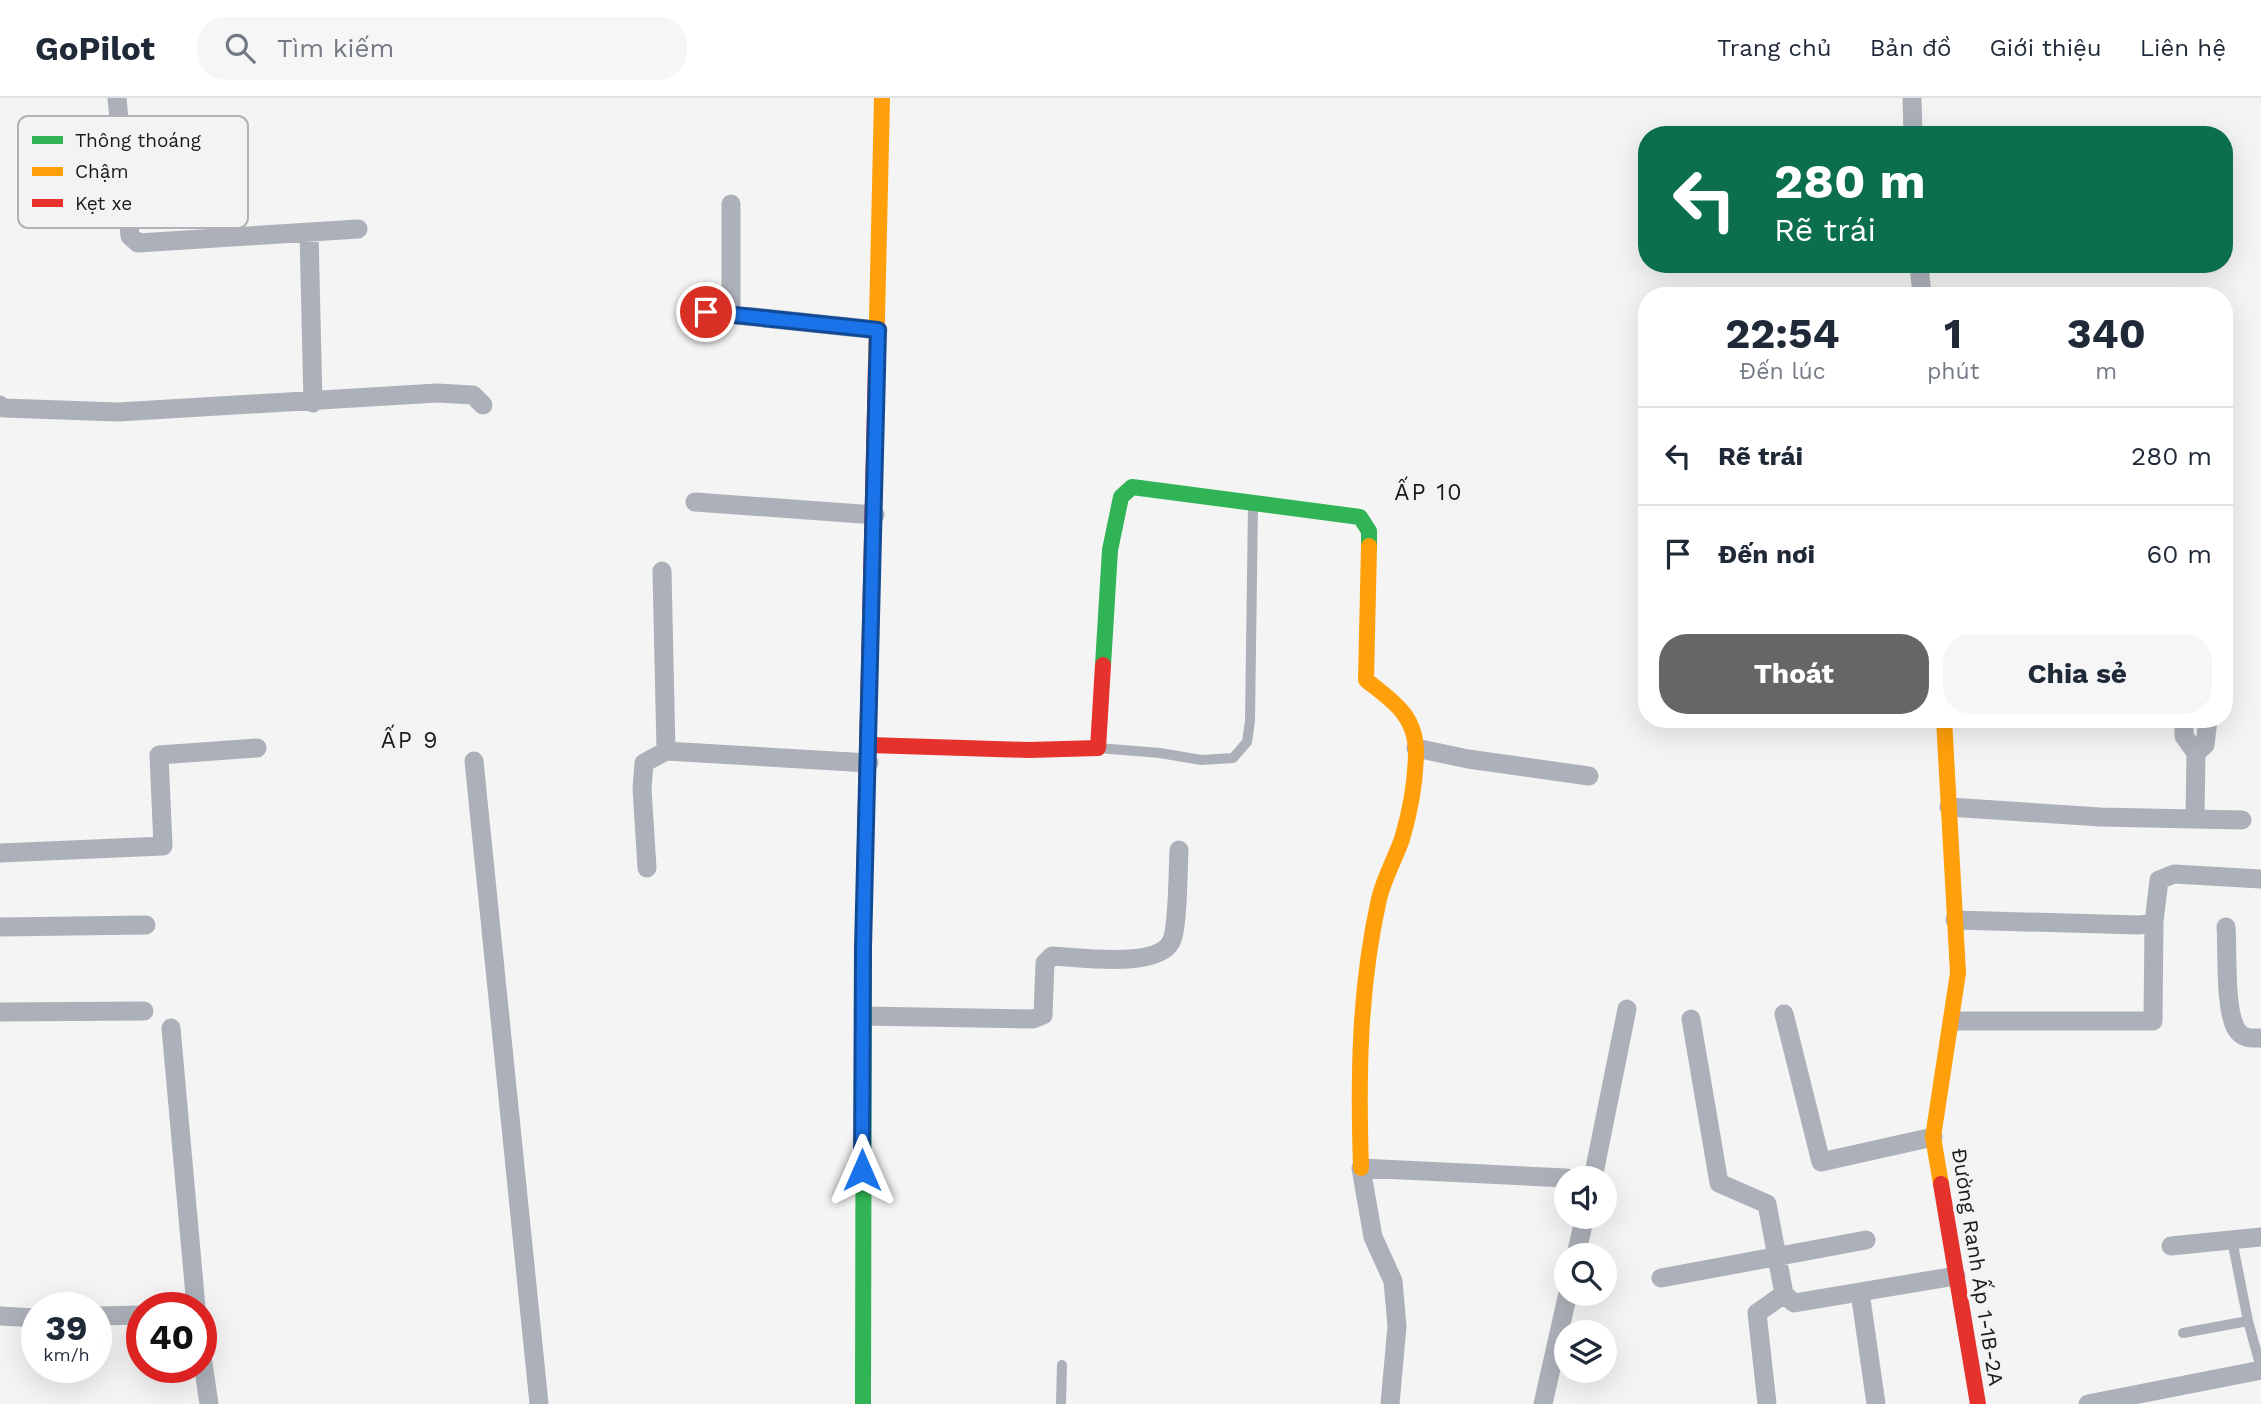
<!DOCTYPE html>
<html lang="vi">
<meta charset="utf-8">
<style>
:root{--surface:#fff;--page:#f6f6f7;--text:#1f2937;--muted:#747a83;--line:#e0e1e3;--accent:#676667}
body{margin:0;font-family:"Work Sans",sans-serif;background:var(--page);color:var(--text);height:100vh;display:flex;flex-direction:column;font-size:26px;white-space:nowrap}
*{box-sizing:border-box;margin:0}
p{font-size:23px;color:var(--muted)}
.icon{flex:none;width:38px;height:38px;fill:none;stroke:currentColor;stroke-width:2;stroke-linecap:round;stroke-linejoin:round}
.map{position:relative;flex:1;overflow:hidden}
.side{position:absolute;left:1638px;top:189px;width:595px;height:441px;display:flex;flex-direction:column;background:var(--surface);border-radius:28px;box-shadow:0 7px 28px #0002}
.side>*{flex:none}
.hud{position:absolute;left:1638px;top:28px;width:595px;height:147px;border-radius:28px;box-shadow:0 7px 28px #0002;background:#0b6e4f;color:#fff;overflow:hidden}
.buttons{position:absolute;left:1554px;top:1068px;display:grid;gap:14px}
.buttons a{display:grid;place-items:center;width:63px;height:63px;border-radius:50%;background:var(--surface);box-shadow:0 7px 28px #0002;font-size:35px}
.speed{position:absolute;left:21px;top:1194px;display:flex;gap:14px;font-size:35px;font-weight:700;text-align:center}
.speed>*{display:grid;place-content:center;width:91px;height:91px;border-radius:50%;background:var(--surface);box-shadow:0 7px 28px #0002;line-height:1}
.speed small{font-size:18px;font-weight:400}
.speed .limit{border:10px solid #d22;background:#fff;color:#111}
.pin{position:absolute;display:grid;place-items:center;width:60px;height:60px;color:#fff;margin:-30px;border:4px solid #fff;border-radius:50%;box-shadow:0 2px 7px #0007}
.me{position:absolute;width:77px;margin:-38px;rotate:0deg;stroke-linejoin:round;filter:drop-shadow(0 0 5px #0008)}
.turn{display:flex;align-items:center;gap:24px;height:147px;padding:0 21px;font-size:32px}
.turn .icon{width:91px;height:91px;stroke-width:2.5}
.turn b{display:block;font-size:49px;line-height:60px}
.eta{display:flex;justify-content:space-evenly;align-items:center;height:119px;text-align:center}
.eta b{font-size:42px;font-weight:700;line-height:49px}
.cta{display:flex;gap:14px;margin-top:auto;padding:14px 21px}
.cta a{flex:1;height:80px;border-radius:28px;background:var(--accent);color:#fff;font-size:28px;font-weight:700;line-height:80px;text-align:center}
.cta a+a{background:var(--page);color:var(--text)}
ul{padding:0;list-style:none}
li{display:flex;align-items:center;gap:21px;height:98px;padding:0 21px;border-top:2px solid var(--line)}
li div{flex:1}
li b{display:block;font-size:26px}
li em{font-style:normal}
header{display:flex;align-items:center;gap:42px;box-sizing:border-box;height:98px;padding:0 35px;background:var(--surface);border-bottom:2px solid var(--line)}
header strong{font-size:33px}
nav{display:flex;gap:38px;margin-inline-start:auto;font-size:24px}
.search{width:490px;height:63px;background:var(--page);display:flex;align-items:center;gap:18px;box-sizing:border-box;padding:0 24px;border-radius:28px;color:var(--muted);font-size:26px}
.map>svg:first-child{display:block}
.lines{fill:none;stroke-linecap:round;stroke-linejoin:round}
.lane{stroke:#acb0b8;stroke-width:10}
.street{stroke:#acb0b8;stroke-width:19}
.fast{stroke:#30b455;stroke-width:16}
.slow{stroke:#ff9f0a;stroke-width:16}
.jam{stroke:#e5322d;stroke-width:16}
.route-casing{stroke:#114b97;stroke-width:18}
.route{stroke:#1a73e8;stroke-width:12}
.labels{text-anchor:middle;dominant-baseline:central;stroke-width:7;stroke-linejoin:round;paint-order:stroke}
.street-label{font-size:21px;fill:#1b1a1b;stroke:#f3f3f6}
.neighbourhood-label{font-size:23px;letter-spacing:2px;fill:#1b1a1b;stroke:#f3f3f6}
.key{fill:#f3f3f6;stroke:#b2b2b4;stroke-width:2}
.key-label{font-size:19px;fill:#1b1a1b}
</style>
<header>
<strong>GoPilot</strong>
<div class="search"><svg class="icon" aria-label="search" viewBox="0 0 24 24"><circle cx="10" cy="10" r="6"/><path d="M15 15l6 6"/></svg>Tìm kiếm</div>
<nav><a>Trang chủ</a><a>Bản đồ</a><a>Giới thiệu</a><a>Liên hệ</a></nav>
</header>
<div class="map">
<svg width="2261" height="1306" viewBox="0 0 2261 1306">
<rect width="100%" height="100%" fill="#f4f4f5"/>
<g class="lines">
<path class="lane" d="M1098,650L1160,655L1201,662L1233,660L1247,644L1250,623L1253,407
M2248,1223L2261,1270
M2183,1235L2248,1223L2232,1142
M1061,1306L1062,1267"/>
<path class="street" d="M117,0L130,138L138,145L358,131
M1912,0L1913,37
M309,134L313,305
M1919,166L1922,198
M706,214L878,232
M731,217V106
M0,307L4,310L118,314L437,295L473,297L483,307
M695,404L875,417
M662,473L666,653L869,665
M2184,621V638L2196,655
M1416,650L1468,661L1589,678
M474,663L539,1306
M1949,709L2100,719L2242,722
M2195,721L2196,655L2205,647L2208,621
M0,755L163,748L159,657L257,650
M647,770L642,691L644,665L666,653
M1955,822L2139,827L2154,824L2159,782L2174,776L2261,781
M0,829L146,827
M2226,829C2228,853 2224,913 2237,932C2243,941 2251,940 2261,940
M0,914L144,913
M1784,916L1821,1064L1933,1039
M863,918L1033,921L1043,917L1045,865L1052,858C1079,859 1157,871 1171,844C1178,832 1178,771 1179,752
M1691,921L1719,1085L1767,1106L1784,1196L1794,1205L1956,1178
M1952,923H2153L2154,824
M171,930L196,1209
M1593,1080L1627,911
M2171,1148L2261,1139
M1576,1157L1585,1118
M1661,1180L1866,1142
M1860,1194L1876,1306
M0,1218L37,1220
M96,1218L142,1217
M201,1252L209,1306
M1390,1306L1397,1228L1393,1183L1373,1139L1361,1070L1566,1080
M1543,1306L1568,1195
M1767,1306L1757,1215L1784,1196
M2088,1306L2261,1272"/>
<path class="fast" d="M1103,567L1110,452L1121,399L1132,389L1360,419L1369,433V448
M863,1306L864,789"/>
<path class="slow" d="M876,265L882,0
M1361,1070C1358,979 1359,890 1379,801C1384,780 1395,761 1402,741C1410,714 1416,680 1416,652C1415,616 1391,602 1366,582L1369,448
M1941,1086L1933,1039L1958,875L1944,621"/>
<path class="jam" d="M869,647L1029,652L1098,650L1103,567
M864,789L876,265
M1941,1086L1978,1306"/>
</g>
<g class="lines">
<g class="route-casing">
<path id="route" d="M706,214L878,232L863,850L862,1072"/>
</g>
<use href="#route" class="route"/>
</g>
<g class="labels">
<g class="street-label">
<text transform="translate(1978 1169) rotate(81)">Đường Ranh Ấp 1-1B-2A</text>
</g>
<g class="neighbourhood-label">
<text x="1429" y="394">ẤP 10</text>
<text x="410" y="642">ẤP 9</text>
</g>
</g>
<rect x="18" y="18" width="230" height="112" rx="10" class="key"/>
<rect x="32" y="38" width="31" height="8" fill="#30b455"/>
<rect x="32" y="69" width="31" height="9" fill="#ff9f0a"/>
<rect x="32" y="101" width="31" height="8" fill="#e5322d"/>
<g class="key-label">
<text x="75" y="49">Thông thoáng</text>
<text x="75" y="80">Chậm</text>
<text x="75" y="112">Kẹt xe</text>
</g>
</svg>
<div class="buttons">
<a><svg class="icon" aria-label="sound" viewBox="0 0 24 24"><path d="M4 9h4l5-4v14l-5-4H4zM17 9q2 3 0 6"/></svg></a>
<a><svg class="icon" aria-label="search" viewBox="0 0 24 24"><circle cx="10" cy="10" r="6"/><path d="M15 15l6 6"/></svg></a>
<a><svg class="icon" aria-label="layers" viewBox="0 0 24 24"><path d="M12 4l9 5-9 5-9-5zM3 14l9 5 9-5"/></svg></a>
</div>
<div class="speed"><div>39<small>km/h</small></div><div class="limit">40</div></div>
<div class="pin" style="left:706px;top:214px;background:#d93025"><svg class="icon" aria-label="arrive" viewBox="0 0 24 24"><path d="M6 21V4h12l-3 4 3 4H6"/></svg></div>
<svg class="me" style="left:862px;top:1072px" viewBox="-20 -20 40 40"><path d="M0-17L14 15 0 8-14 15z" fill="#1a73e8" stroke="#fff" stroke-width="4"/></svg>
<div class="hud">
<div class="turn"><svg class="icon" aria-label="left" viewBox="0 0 24 24"><path d="M17 20v-9H6M10 6l-5 5 5 5"/></svg><div><b>280 m</b>Rẽ trái</div></div>
</div>
<section class="side">
<div class="eta">
<div><b>22:54</b><p>Đến lúc</p></div>
<div><b>1</b><p>phút</p></div>
<div><b>340</b><p>m</p></div>
</div>
<ul>
<li><svg class="icon" aria-label="left" viewBox="0 0 24 24"><path d="M17 20v-9H6M10 6l-5 5 5 5"/></svg><div><b>Rẽ trái</b></div><em>280 m</em></li>
<li><svg class="icon" aria-label="arrive" viewBox="0 0 24 24"><path d="M6 21V4h12l-3 4 3 4H6"/></svg><div><b>Đến nơi</b></div><em>60 m</em></li>
</ul>
<div class="cta"><a>Thoát</a><a>Chia sẻ</a></div>
</section>
</div>
